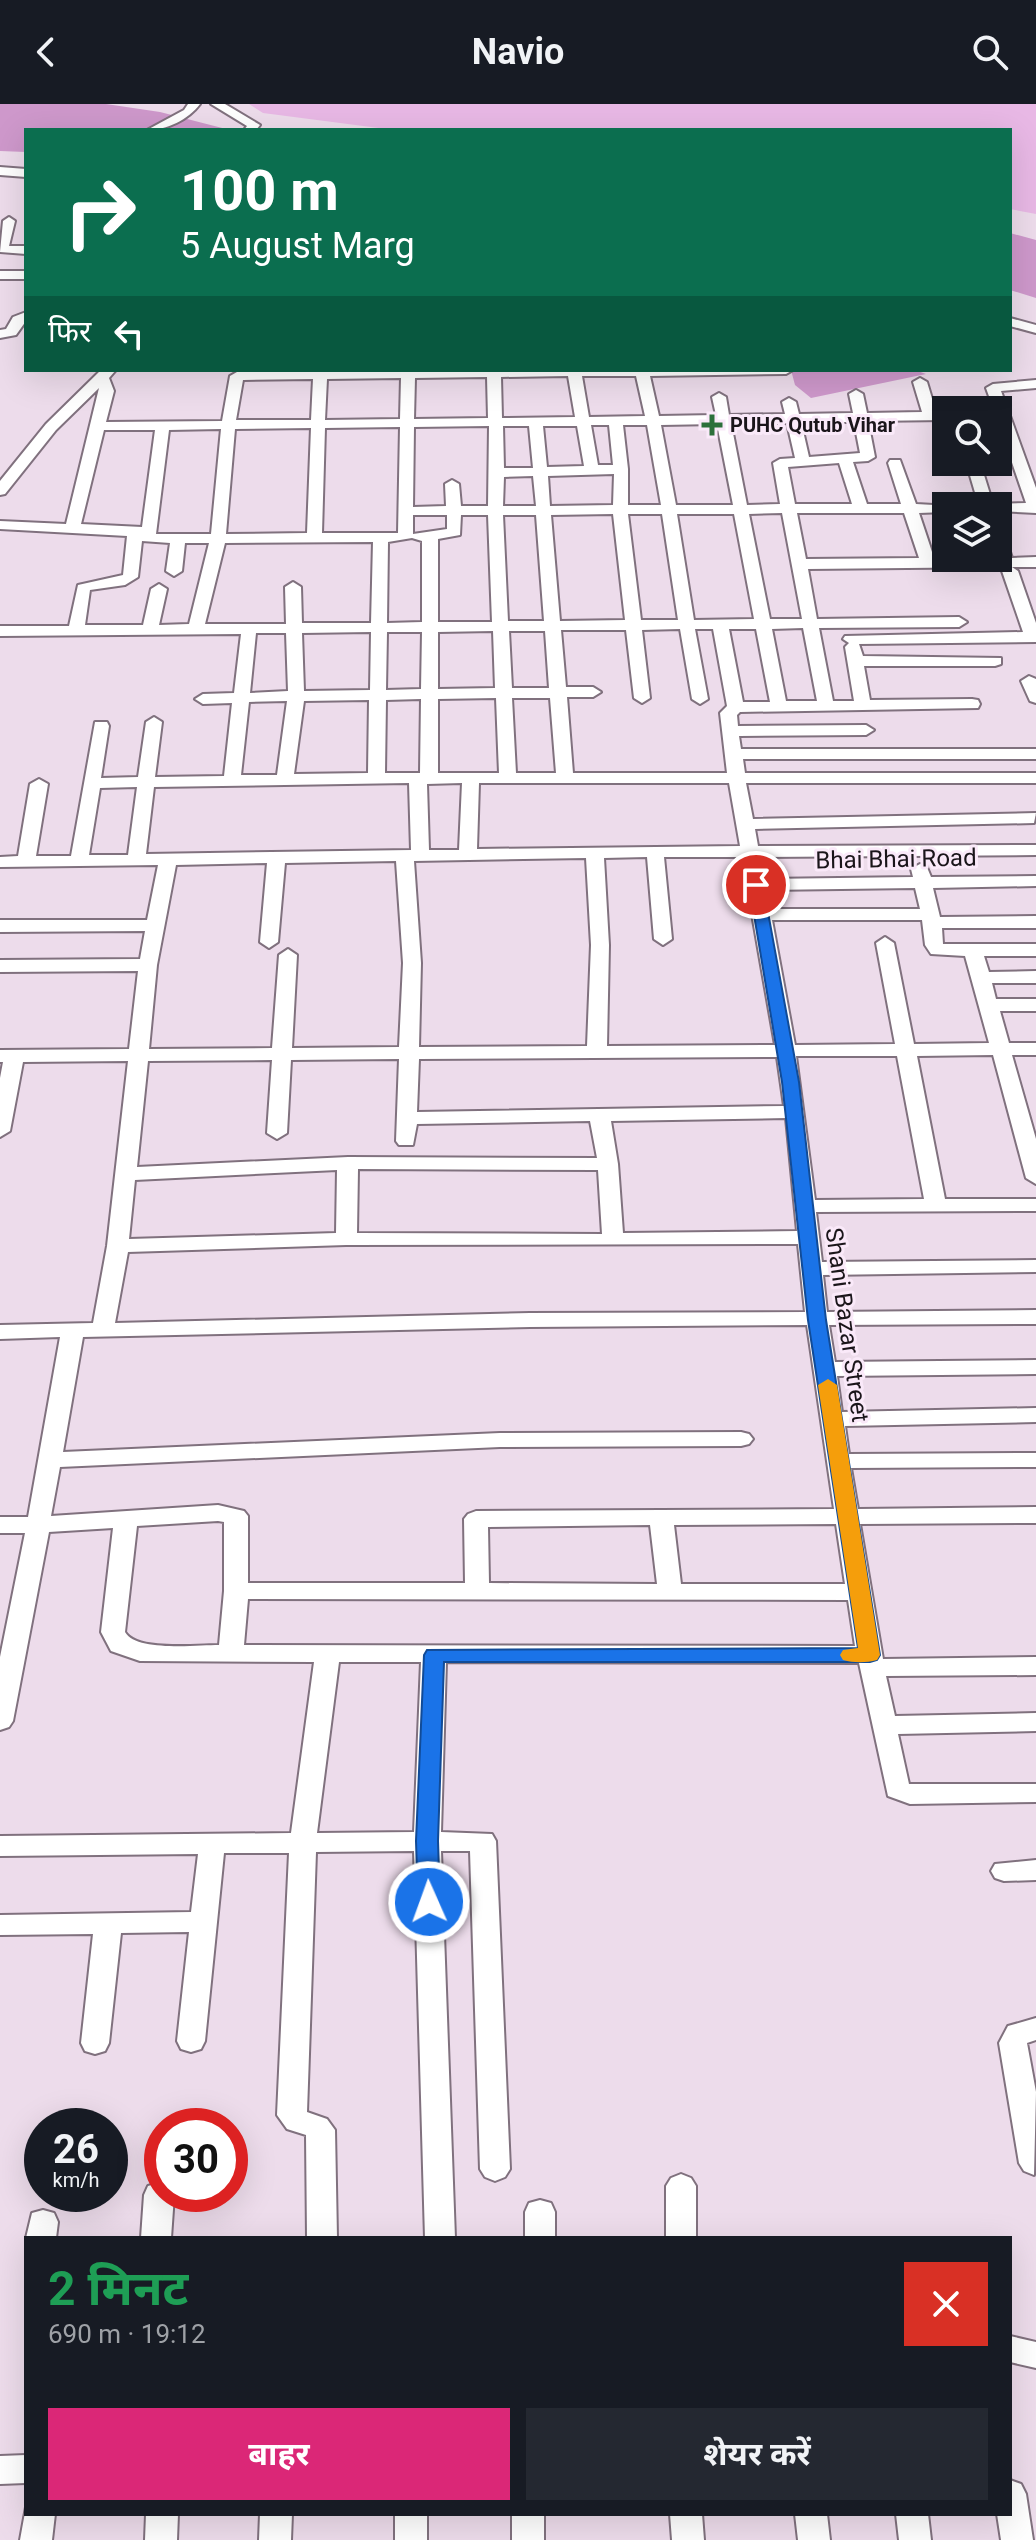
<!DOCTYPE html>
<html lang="hi">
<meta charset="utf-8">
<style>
:root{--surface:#171b24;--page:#242831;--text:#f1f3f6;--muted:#9ea1a6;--accent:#db2777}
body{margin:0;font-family:Roboto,"Noto Sans Devanagari",sans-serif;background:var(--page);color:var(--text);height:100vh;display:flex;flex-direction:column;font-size:30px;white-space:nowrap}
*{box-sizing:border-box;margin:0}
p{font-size:26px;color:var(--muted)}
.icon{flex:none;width:44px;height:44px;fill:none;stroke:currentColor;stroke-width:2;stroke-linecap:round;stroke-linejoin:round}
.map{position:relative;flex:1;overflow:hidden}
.details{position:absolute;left:24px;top:2132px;width:988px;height:280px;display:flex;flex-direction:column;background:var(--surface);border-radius:0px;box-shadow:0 8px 32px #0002}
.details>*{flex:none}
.top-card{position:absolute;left:24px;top:24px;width:988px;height:244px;border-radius:0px;box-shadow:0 8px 32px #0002;background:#0b6e4f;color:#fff;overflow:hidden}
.fabs{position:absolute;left:932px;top:292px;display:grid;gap:16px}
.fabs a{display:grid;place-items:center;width:80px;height:80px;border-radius:0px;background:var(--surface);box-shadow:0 8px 32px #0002;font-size:40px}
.speed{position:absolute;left:24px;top:2004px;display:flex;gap:16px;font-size:40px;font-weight:700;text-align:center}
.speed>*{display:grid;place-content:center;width:104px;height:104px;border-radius:50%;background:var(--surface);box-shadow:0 8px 32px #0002;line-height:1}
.speed small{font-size:20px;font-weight:400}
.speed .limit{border:12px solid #d22;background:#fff;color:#111}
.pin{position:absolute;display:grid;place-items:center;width:68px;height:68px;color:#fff;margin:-34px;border:4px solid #fff;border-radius:50%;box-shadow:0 2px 8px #0007}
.me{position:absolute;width:88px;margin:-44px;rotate:358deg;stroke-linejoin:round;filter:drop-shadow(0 0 6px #0008)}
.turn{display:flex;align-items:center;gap:28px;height:168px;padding:0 24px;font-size:36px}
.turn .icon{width:104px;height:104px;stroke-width:2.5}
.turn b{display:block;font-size:56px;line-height:68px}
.then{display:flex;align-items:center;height:76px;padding:0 24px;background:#0003;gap:16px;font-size:30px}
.round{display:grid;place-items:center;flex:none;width:84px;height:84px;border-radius:0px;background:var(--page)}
.head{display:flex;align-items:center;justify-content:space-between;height:136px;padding:0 24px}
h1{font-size:48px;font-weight:700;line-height:60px;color:#1e9e55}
.cta{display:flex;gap:16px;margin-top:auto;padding:16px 24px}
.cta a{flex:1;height:92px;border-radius:0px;background:var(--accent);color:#fff;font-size:32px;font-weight:700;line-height:92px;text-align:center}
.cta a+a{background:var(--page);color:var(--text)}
header{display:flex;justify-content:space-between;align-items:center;height:104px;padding:0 24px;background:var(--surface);font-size:36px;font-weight:700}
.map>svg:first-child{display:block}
.green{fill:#e8b8e5}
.water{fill:#ce98cb}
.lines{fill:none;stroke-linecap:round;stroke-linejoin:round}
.minor-casing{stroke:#80717e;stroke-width:4}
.minor{fill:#fff;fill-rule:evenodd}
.route{fill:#1a73e8;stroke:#114b97;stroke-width:2}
.slow{fill:#f59e0b}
.poi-dot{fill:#2c703b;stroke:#fae9f9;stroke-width:3}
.labels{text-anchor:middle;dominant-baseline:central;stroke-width:6;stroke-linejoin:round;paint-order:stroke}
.far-poi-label{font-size:20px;font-weight:bold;fill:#1a151a;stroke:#fae9f9;text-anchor:start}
.street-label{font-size:24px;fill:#1a151a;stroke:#fae9f9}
</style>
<header><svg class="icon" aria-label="back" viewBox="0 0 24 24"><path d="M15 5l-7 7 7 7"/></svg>Navio<svg class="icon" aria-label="search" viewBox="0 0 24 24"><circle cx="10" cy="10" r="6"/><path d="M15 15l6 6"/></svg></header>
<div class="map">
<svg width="1036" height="2436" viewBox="0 0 1036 2436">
<rect width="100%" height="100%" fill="#eddceb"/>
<path class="green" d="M249,0H1036V110L1010,105V26H394L263,9Z"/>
<path class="water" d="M0,0H106L160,8L230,26H26V48L0,47Z
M1010,129L1036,136V194L1010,186Z
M791,266H915L926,270L811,294L795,281Z"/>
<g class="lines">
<g class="minor-casing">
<path id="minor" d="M188,0H200C188,16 167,26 147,26L184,6Z
M211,0H225L260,21L256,26H244L247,22Z
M0,63L26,65V73L0,71Z
M9,113L15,117L9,142H26V150L0,148L3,117Z
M0,167H26V175H0Z
M26,208V217L16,231L0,234V226L6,225L13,213Z
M1010,214L1036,221V229L1010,222Z
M101,266H116L109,274L114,287L106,318L222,317L230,272L237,268L793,266L786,270L650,272L659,312L716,311L712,293L719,289L726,293L729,311L785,310L782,298L789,294L796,298L799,310L853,309L849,290L856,286L863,290L867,309L922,308L913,278L920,274L927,278L936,308H946V316L868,317L875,353L868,357L853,358L867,400H901L888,359L890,356H900L916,400L952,402H946V408L919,409L934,454H998V431L1006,436L1012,454L1036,453V463H1012L1018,467L1036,519V538L859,540L863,552L1001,554V560L995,562H864L870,596L972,595L978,596L980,600L978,604L740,608L737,611L738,622L866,621L874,626L866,631L739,632L741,645H1036V655H743L745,669H1036V679H746L753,715L1036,709L1034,719L755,725L758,742L1036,741V751L760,753L765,775L913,773L911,765L920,760L926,761L931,773L1036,772V782L933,784L940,813L1036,812V824H942L943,840H1036V852H984L989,868L1036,867V879H992L996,895H1036V907H1000L1009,939H1036V951H1012L1036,1035V1080L1026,1074L993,951L917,952L945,1095H1036V1107L816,1108L822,1158L1036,1156V1168L823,1171L827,1208L1036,1206V1220L829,1221L835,1258L1036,1256V1270L837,1272L842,1308L1036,1304V1318L845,1322L849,1350L1036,1349V1363L851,1364L858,1405L1036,1403V1419L860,1420L883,1555L1036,1553V1571L886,1572L895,1612L1036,1609V1627L898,1630L909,1680H1036V1698L910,1700L888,1692L859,1559L446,1558L441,1728L492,1730L496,1737L510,2065L505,2073L495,2077L485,2073L480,2065L470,1747H441L455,2134H425L414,1747L316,1748L307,2008L327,2015L335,2026L337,2134H307L306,2031L287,2025L277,2011L289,1749H224L205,1937L201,1945L191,1948L181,1945L177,1937L189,1828L121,1829L109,1939L105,1947L95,1950L85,1947L81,1939L93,1830L0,1831V1811L191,1808L198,1750L0,1752V1732L291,1729L314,1558L140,1557L111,1547L101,1528L113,1424L49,1428L13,1617L9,1623L0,1626V1553L25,1429H0V1413H28L60,1233L0,1235V1221L93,1219L107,1142L128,957L23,958L10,1027L0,1033V974L3,958H0V946L129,945L138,867L0,868V856L140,855L145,827L0,828V816H147L158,761L0,763V753L18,752L30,680L39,675L48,680L36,752H71L95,618H107L109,622L101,674L138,673L146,618L154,613L162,618L155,673L224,672L232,599L203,600L195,595L203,590L234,589L241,530L0,532V522H69L78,481L123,471L127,432L0,425V417L66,420L99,284L56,326L5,390L0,391V377L46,320ZM568,272L575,313L502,314L501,273ZM582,272H636L645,312L589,313ZM487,273L488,314L414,315L415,274ZM401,274L400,315L325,316L327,275ZM313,275L311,316H236L243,276ZM801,318H854L860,349L809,353ZM731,319H787L795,354L780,355L773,359L780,400L747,401ZM717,320L733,401H676L661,321ZM591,321H609L613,361H598ZM623,321H647L661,401H628V365ZM489,322L488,402H461L459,380L452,376L445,380L446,402L413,403L414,323ZM503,322H529L533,364H504ZM543,322H577L584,362L547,363ZM400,323L398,429H322L325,324ZM311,324L307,429L226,430L235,325ZM221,325L211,430H156L169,326ZM104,326H155L142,423L81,420ZM839,359L852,400H795L788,363ZM614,370L613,401L550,402L548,372ZM533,372L536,402H503L504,373ZM782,409L802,515H770L749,410ZM797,409H904L919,454L806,455ZM613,410L625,516L560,517L551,411ZM628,410H662L678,516H641ZM677,410H734L754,515L694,516ZM413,411H447V425L413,430ZM461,411H488L492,518H438V435L460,431ZM503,411H536L544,517H508ZM412,434L422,437V518L387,519L388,438ZM142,437L170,439L166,467L174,472L182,467L185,439H209L189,520L159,521L167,485L159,480L151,485L143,521H85L90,486L125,481L138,473ZM373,438L371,519H302L301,483L293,478L285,483L286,520H205L225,439ZM1006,463L1002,467L1023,528L845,532L843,535L849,539L845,543L854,597H833L819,524L959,523L967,518L959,513L817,515L808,465ZM803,524L817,597H786L772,525ZM680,525L692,595L700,600L708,595L695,525H713L727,602L720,609L727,669H573L567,593H593L601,588L593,583H566L561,526H626L634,594L642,599L650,594L642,526ZM729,525H756L770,598H743ZM493,527L495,584L438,585V528ZM509,527H545L549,584H512ZM371,528L370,586L304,587L302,529ZM387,528H422L421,585L386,586ZM256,529H286L288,587L250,589ZM496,594L499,669H438V595ZM512,594H550L556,669H516ZM421,595L420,669H385L386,596ZM369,596L368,669L294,670L304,597ZM287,597L277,671H241L249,598ZM409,679L411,746L146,750L154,683ZM462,679L459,746H429L427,680ZM479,679H729L740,742L477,745ZM137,683L128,751H89L100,684ZM647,753L654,835L663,841L672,835L664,753H742L775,941L607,942L609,841L604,754ZM586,754L591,841L587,942L419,943L421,859L414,757ZM396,757L403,859L399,943L292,944L297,851L288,845L279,851L272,944L149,945L157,861L176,761L267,759L260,838L269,844L278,838L285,759ZM915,784L920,805H770L767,786ZM772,816H922L925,841L931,850L965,852L989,939L914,940L894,839L885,833L876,839L895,940L795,941ZM796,952H897L924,1095L815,1096ZM777,953L784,1002L417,1008L419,955ZM399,955L396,1037L399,1041H413L417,1020L590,1017L597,1054L348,1053L137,1063L148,957L272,956L267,1029L277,1035L287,1029L291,956ZM786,1014L797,1127L623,1129L618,1060L611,1017ZM358,1065L598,1066L602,1130L357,1129ZM337,1066L336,1129L129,1135L135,1076ZM798,1140L805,1208L530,1209L115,1219L128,1148L346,1141ZM807,1221L834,1405L476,1407L468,1410L464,1415L465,1479H248V1412L244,1407L218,1401L51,1412L60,1363L500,1343L741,1342L749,1340L753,1335L749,1330L741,1328L500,1329L63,1348L83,1233L530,1223ZM218,1417L224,1418V1487L219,1541C197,1541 136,1548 125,1528L137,1422ZM836,1420L845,1480H681L674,1421ZM650,1421L657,1480L489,1479L488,1423ZM248,1495L848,1496L855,1542L244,1541ZM339,1558H421L414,1728L317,1729Z
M1036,276V284L1001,287L1036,384V409L998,407V402H979L966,358H980L993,400L1026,399L998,318V306H994L986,284L993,280Z
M1029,572L1036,575V599L1030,597L1021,577Z
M1036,1756V1776L1004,1777L995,1774L991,1767L995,1760Z
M1036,1914V1936L1027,1939L1036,1988L1034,2071L1024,2067L1019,2059L999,1939L1008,1922Z
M681,2070L691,2074L696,2082V2134H666V2082L671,2074Z
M159,2079L162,2080V2090L174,2091L171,2134H141L144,2091L148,2082Z
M540,2096L551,2099L555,2108V2134H525V2108L529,2099Z
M43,2106L54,2109L58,2118L56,2134H26L32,2109Z
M1010,2232L1036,2238V2264L1010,2258Z
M26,2351V2379L0,2380V2352Z
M1010,2376L1021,2380L1026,2390L1033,2436H1001L997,2410H1010Z
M26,2403V2410H55L52,2436H20Z
M146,2410H178L177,2436H145Z
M260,2410H292L291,2436H259Z
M395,2410H427V2436H395Z
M512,2410H544V2436H512Z
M670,2410H702L704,2436H672Z
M795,2410H827L830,2436H798Z
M896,2410H928L931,2436H899Z"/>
</g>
<use href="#minor" class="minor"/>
</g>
<path class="route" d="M756,776L763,781L799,978L826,1216L880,1551L877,1556L870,1558H444L438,1737L440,1798L437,1804L429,1806L421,1804L418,1798L416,1737L424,1551L427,1546L858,1544L808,1216L782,978L749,781Z"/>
<path class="slow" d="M828,1275L837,1281L880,1551L877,1556C866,1559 854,1559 843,1556L840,1551L843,1546L858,1544L818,1281Z"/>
<path class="poi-dot" d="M708 309h8v8h8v8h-8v8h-8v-8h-8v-8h8z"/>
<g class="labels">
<g class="far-poi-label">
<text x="730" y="321">PUHC Qutub Vihar</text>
</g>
<g class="street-label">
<text transform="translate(896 755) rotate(-1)">Bhai Bhai Road</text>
<text transform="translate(847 1221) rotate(82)">Shani Bazar Street</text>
</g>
</g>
</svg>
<div class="fabs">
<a><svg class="icon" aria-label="search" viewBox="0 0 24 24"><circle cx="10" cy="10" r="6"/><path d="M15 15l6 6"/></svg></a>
<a><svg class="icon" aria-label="layers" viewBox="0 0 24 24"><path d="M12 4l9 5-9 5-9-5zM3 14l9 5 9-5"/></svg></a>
</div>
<div class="speed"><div>26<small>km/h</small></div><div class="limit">30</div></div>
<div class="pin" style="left:756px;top:781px;background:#d93025"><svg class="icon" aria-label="arrive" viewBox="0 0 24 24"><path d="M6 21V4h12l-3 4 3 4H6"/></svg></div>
<svg class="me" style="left:429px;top:1798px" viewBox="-20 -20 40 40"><circle r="17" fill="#1a73e8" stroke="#fff" stroke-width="3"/><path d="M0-11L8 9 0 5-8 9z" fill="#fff"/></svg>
<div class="top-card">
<div class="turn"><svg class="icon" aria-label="right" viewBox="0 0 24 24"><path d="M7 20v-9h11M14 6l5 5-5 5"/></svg><div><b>100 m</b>5 August Marg</div></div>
<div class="then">फिर<svg class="icon" aria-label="left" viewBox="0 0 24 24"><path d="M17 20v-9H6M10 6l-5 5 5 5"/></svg></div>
</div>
<section class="details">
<div class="head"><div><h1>2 मिनट</h1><p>690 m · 19:12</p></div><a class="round" style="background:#d93025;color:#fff"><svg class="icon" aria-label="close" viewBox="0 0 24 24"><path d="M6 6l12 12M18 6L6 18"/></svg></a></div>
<div class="cta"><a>बाहर</a><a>शेयर करें</a></div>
</section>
</div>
